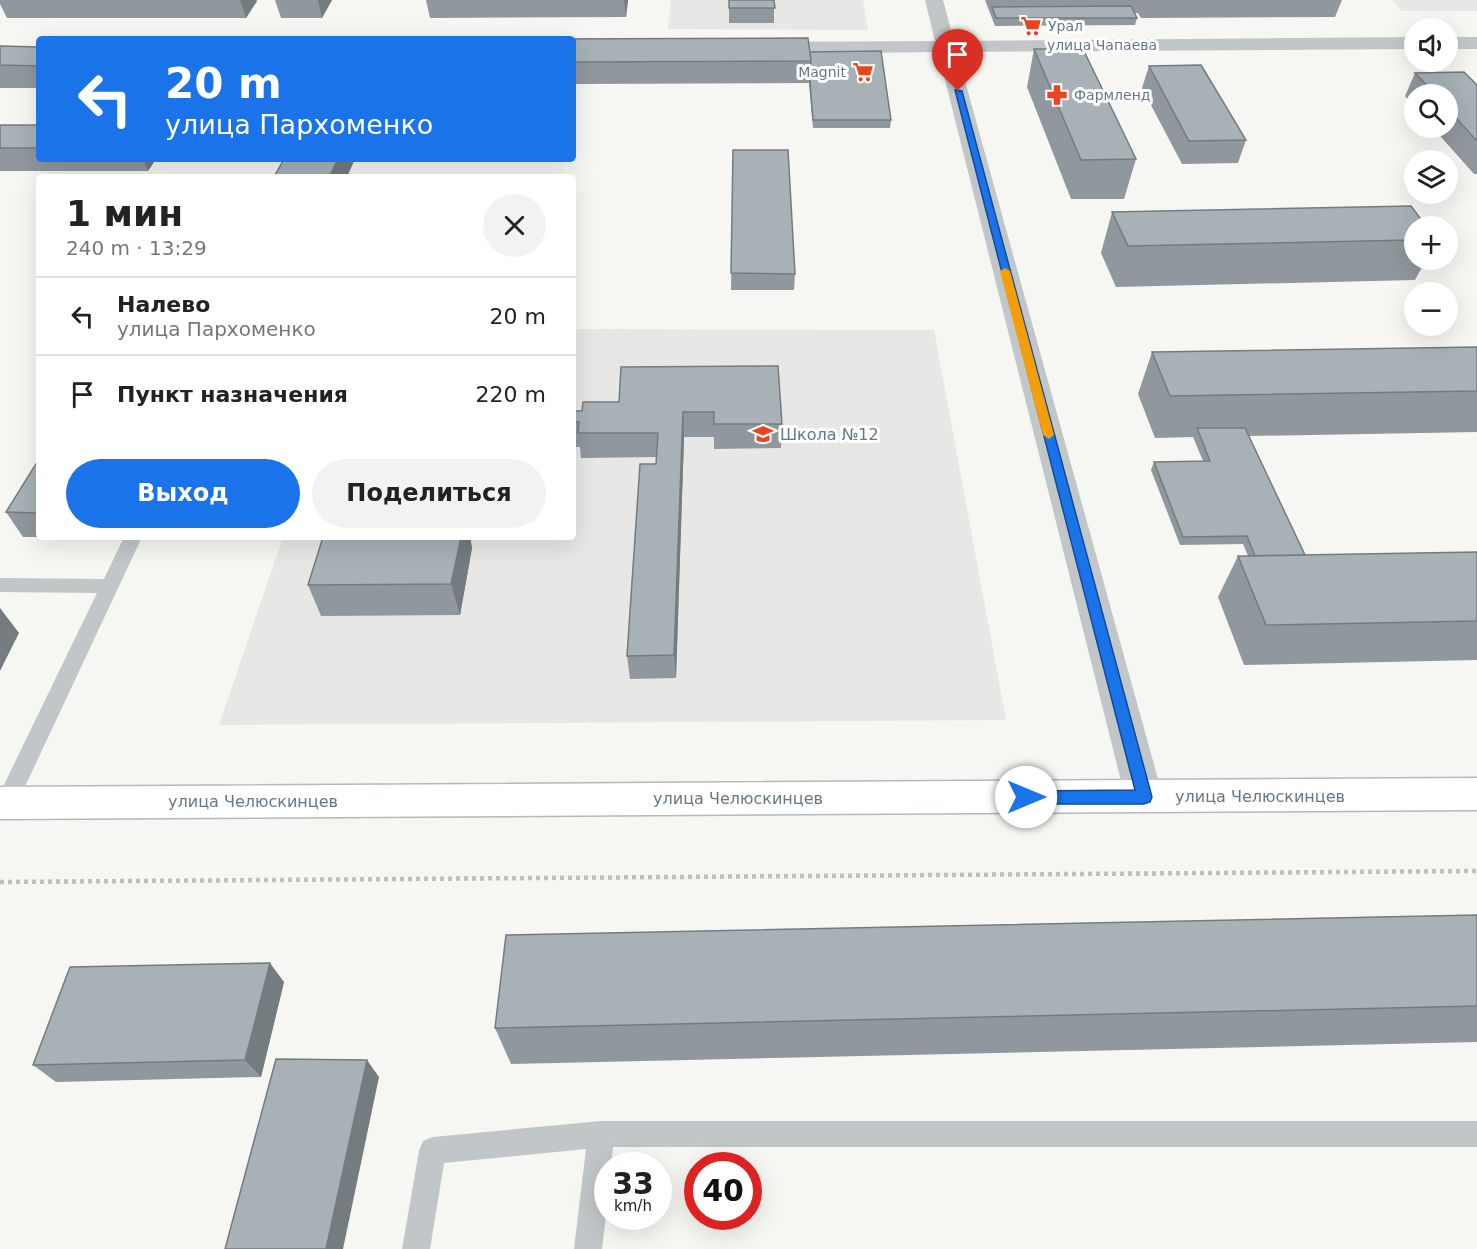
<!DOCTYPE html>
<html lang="ru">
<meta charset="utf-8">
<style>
:root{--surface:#fff;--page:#f2f2f2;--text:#222;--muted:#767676;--line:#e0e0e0;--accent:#1a73e8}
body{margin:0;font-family:"DejaVu Sans",sans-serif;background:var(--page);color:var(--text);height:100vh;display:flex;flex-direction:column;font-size:22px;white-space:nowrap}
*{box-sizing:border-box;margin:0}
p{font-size:20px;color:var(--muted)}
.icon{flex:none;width:33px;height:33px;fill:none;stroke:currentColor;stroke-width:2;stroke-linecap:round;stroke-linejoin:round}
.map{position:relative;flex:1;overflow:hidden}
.side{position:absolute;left:36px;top:174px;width:540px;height:366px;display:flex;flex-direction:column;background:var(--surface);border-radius:6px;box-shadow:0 6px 24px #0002}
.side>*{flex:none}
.guide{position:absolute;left:36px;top:36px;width:540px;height:126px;border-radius:6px;box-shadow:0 6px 24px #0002;background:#1a73e8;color:#fff;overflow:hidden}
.fabs{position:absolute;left:1404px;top:18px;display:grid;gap:12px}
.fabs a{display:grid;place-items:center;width:54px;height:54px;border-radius:50%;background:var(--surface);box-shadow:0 6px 24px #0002;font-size:30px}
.speed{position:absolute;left:594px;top:1152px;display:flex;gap:12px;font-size:30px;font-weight:700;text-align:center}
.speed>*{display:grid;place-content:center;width:78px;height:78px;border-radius:50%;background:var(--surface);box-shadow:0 6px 24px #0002;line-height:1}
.speed small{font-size:15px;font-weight:400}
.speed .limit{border:9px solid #d22;background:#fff;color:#111}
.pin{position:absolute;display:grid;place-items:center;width:51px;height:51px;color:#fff;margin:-62px -26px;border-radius:50% 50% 50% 0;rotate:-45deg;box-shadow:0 0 6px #0007}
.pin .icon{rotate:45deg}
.me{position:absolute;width:66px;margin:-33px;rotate:90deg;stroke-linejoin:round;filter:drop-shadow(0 0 4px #0008)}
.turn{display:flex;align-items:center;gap:21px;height:126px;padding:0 30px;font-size:27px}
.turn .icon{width:78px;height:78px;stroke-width:2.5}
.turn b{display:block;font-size:42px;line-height:51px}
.round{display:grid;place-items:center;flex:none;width:63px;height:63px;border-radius:32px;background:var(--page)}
.head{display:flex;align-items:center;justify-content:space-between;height:102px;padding:0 30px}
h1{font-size:36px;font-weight:600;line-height:45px}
.primary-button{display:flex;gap:12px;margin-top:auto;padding:12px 30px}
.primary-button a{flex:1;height:69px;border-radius:36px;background:var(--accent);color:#fff;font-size:24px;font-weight:600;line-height:69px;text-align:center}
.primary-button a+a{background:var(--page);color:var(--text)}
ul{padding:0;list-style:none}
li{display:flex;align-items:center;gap:18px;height:78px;padding:0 30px;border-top:2px solid var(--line)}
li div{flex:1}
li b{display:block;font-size:22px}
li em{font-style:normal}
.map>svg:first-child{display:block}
.built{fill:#e7e7e6}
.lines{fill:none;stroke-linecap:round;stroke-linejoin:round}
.secondary-casing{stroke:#b3b9bd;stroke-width:3}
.path{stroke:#bdbfc1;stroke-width:4.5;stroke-dasharray:4 4;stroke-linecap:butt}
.lane{fill:#c1c6c9;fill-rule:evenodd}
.street{fill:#c1c6c9;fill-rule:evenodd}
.secondary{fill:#fff;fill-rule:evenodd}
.wall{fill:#90989d}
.shaded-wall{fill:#757c7f}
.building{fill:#a7b1b6;stroke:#757c7f;stroke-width:1.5}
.route{fill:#1a73e8;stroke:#114b97;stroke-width:1.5}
.slow{fill:#f59e0b}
.labels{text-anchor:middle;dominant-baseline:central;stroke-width:6;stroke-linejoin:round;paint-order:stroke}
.far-poi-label{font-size:14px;fill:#647885;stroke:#fff;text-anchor:start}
.far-street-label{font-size:14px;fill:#647885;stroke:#fff}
.poi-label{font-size:16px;fill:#647885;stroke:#fff;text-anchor:start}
.street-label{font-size:16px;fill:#647885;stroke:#fff}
</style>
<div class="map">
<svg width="1477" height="1249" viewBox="0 0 1477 1249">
<rect width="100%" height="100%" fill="#f6f6f2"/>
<path class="built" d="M671,0H863L868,30L668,29Z
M1392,0H1477V11H1401Z
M573,329L934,330L1006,720L219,725L283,537H573Z"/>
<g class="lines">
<g class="secondary-casing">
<path id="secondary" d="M1477,778V810L0,819V787Z"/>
</g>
<path class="path" d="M0,882L1477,871"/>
<path class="lane" d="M124,537H142L14,810L6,813L0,810V793L97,593L0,592V578L104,579Z
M601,1121H1477V1147H613L611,1166H608V1199L602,1249H574L586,1149L444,1163L430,1249H402L419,1151L423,1141L433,1137Z"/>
<path class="street" d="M925,0H943L954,41L1414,37V49L957,52L1163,797L1157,808L1144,813L1131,808L1125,797L938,52L765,54L758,52L755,48L758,44L765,42L935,41Z
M1448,37H1477V49H1448Z"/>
<use href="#secondary" class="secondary"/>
</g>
<path class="wall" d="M0,0H256L257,1L246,18H7L0,4Z
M275,0H332L322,18H281Z
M426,0H628L626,17L430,18Z
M729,0H774V23H729Z
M985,0H1342L1335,17L1141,18L1138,13H1135L1137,18L1135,25L995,26Z
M573,39L810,52L891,120L890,128H813L809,83L573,84Z
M0,46L39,47V88H0Z
M1034,49L1136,159L1124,199H1071L1027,87Z
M1149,66L1246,140L1238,163L1182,164L1142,88Z
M1415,73L1477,85V174H1474L1433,128H1448V94H1414V106L1405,96Z
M0,125H39V159H156L148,171H0Z
M733,150L795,274L794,290H731Z
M1112,212L1414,226V260H1426L1415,280L1116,287L1101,253Z
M1477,347V432L1249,436L1305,555L1477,552V660L1244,665L1218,597L1238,556H1248L1243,544L1180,545L1151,470L1154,462L1203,461L1193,437L1155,438L1138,394L1152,352Z
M621,367L782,424L781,448L714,449V437H684L676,678L630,679L627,656L657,457L581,458L580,447H573V411H582L619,402Z
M39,459V537H23L6,512Z
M52,537H94V538Z
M323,537H470L472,548L460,615L321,616L308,585Z
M1477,915V1042L511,1064L495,1028Z
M284,982L261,1077L56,1082L33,1065Z"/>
<path class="shaded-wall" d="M240,0H256L257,1L246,18Z
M318,0H332L322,18Z
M624,0H628L626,17Z
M143,159H156L148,171Z
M338,159H355L347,177H329Z
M683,412L684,437L676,678L674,655Z
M461,537H470L472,548L460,615L451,584Z
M0,608L19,633L0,671Z
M270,963L284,982L261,1077L245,1060Z
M367,1060L379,1077L343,1249H326Z"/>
<path class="building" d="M729,0H774L775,8H729Z
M1131,6L1137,18H996L992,7Z
M808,38L811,61L573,62V39H541Z
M0,46L39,47V66L0,65Z
M1034,49H1083L1136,159L1081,160Z
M881,51L891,120H813L810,83L811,61L810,52Z
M1201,65L1246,140L1189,141L1149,66Z
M1464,72L1477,85V141L1448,109V94H1435L1415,73Z
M0,125H39V148H0Z
M733,150H788L795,274L731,273Z
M284,159H338L329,177H274Z
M1411,206L1426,226H1414V240L1128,246L1112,212Z
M1477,347V391L1170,396L1152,352Z
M778,366L782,424H714V412H683L674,655L627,656L640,464H656L658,433H578L579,422H573V411H582L583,402H619L621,367Z
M1197,428H1245L1305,555L1255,556L1247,536L1183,537L1154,462L1210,461Z
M39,459V513L6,512Z
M323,537H461L451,584L308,585Z
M1477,552V621L1266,625L1238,556Z
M1477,915V1006L495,1028L506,935Z
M270,963L245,1060L33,1065L70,967Z
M276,1059L367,1060L326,1249H225Z"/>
<path class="route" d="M955,90L962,91L1152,797L1150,802L1144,804H1026L1021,802L1019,797L1021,793L1026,791L1135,790Z"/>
<path class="slow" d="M1005,268L1010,271L1054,435L1049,439L1043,435L1000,271Z"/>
<defs>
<g id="supermarket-bare" transform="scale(1.62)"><path d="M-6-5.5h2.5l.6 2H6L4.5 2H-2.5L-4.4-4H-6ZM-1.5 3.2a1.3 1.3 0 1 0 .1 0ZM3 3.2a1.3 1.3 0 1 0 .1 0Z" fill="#ea431e" stroke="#fff" stroke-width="2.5" paint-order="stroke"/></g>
<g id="pharmacy-bare" transform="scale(1.62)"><path d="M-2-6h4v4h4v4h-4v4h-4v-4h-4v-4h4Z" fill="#ea431e" stroke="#fff" stroke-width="2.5" paint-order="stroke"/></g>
<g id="school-bare" transform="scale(1.62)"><path d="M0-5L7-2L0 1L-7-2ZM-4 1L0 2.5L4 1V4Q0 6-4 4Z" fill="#ea431e" stroke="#fff" stroke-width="2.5" paint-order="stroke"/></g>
</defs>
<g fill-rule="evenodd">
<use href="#supermarket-bare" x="1031" y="26"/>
<use href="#supermarket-bare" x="863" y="72"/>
<use href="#pharmacy-bare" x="1057" y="95"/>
<use href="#school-bare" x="763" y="434"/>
</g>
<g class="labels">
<g class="far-poi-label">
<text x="1048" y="26">Урал</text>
<text x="846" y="72" text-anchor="end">Magnit</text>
<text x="1074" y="95">Фармленд</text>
</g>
<g class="far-street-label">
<text x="1102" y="45">улица Чапаева</text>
</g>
<g class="poi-label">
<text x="780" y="434">Школа №12</text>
</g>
<g class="street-label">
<text x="1260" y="796">улица Челюскинцев</text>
<text x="738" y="798">улица Челюскинцев</text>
<text x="253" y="801">улица Челюскинцев</text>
</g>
</g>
</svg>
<div class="fabs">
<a><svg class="icon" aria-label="sound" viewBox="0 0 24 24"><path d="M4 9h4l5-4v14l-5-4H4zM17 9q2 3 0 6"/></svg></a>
<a><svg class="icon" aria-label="search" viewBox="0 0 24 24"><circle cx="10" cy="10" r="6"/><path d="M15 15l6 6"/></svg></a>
<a><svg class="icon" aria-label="layers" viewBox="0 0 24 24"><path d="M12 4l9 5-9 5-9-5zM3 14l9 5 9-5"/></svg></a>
<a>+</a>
<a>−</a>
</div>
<div class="speed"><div>33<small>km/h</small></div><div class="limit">40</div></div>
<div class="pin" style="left:958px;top:91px;background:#d93025"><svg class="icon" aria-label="arrive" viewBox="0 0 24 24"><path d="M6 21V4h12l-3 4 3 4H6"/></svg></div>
<svg class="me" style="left:1026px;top:797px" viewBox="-20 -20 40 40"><circle r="19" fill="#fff"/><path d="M0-13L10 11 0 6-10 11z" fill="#1a73e8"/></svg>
<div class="guide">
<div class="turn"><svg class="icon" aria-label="left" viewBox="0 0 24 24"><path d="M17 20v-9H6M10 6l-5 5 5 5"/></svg><div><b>20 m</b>улица Пархоменко</div></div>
</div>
<section class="side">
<div class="head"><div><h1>1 мин</h1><p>240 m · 13:29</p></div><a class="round"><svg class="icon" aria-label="close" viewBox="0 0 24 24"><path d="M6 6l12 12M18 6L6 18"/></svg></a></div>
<ul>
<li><svg class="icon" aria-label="left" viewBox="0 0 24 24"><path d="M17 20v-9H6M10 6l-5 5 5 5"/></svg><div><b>Налево</b><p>улица Пархоменко</p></div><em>20 m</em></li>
<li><svg class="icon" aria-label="arrive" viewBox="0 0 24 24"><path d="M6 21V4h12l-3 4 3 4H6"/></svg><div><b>Пункт назначения</b></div><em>220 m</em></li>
</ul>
<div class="primary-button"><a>Выход</a><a>Поделиться</a></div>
</section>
</div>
